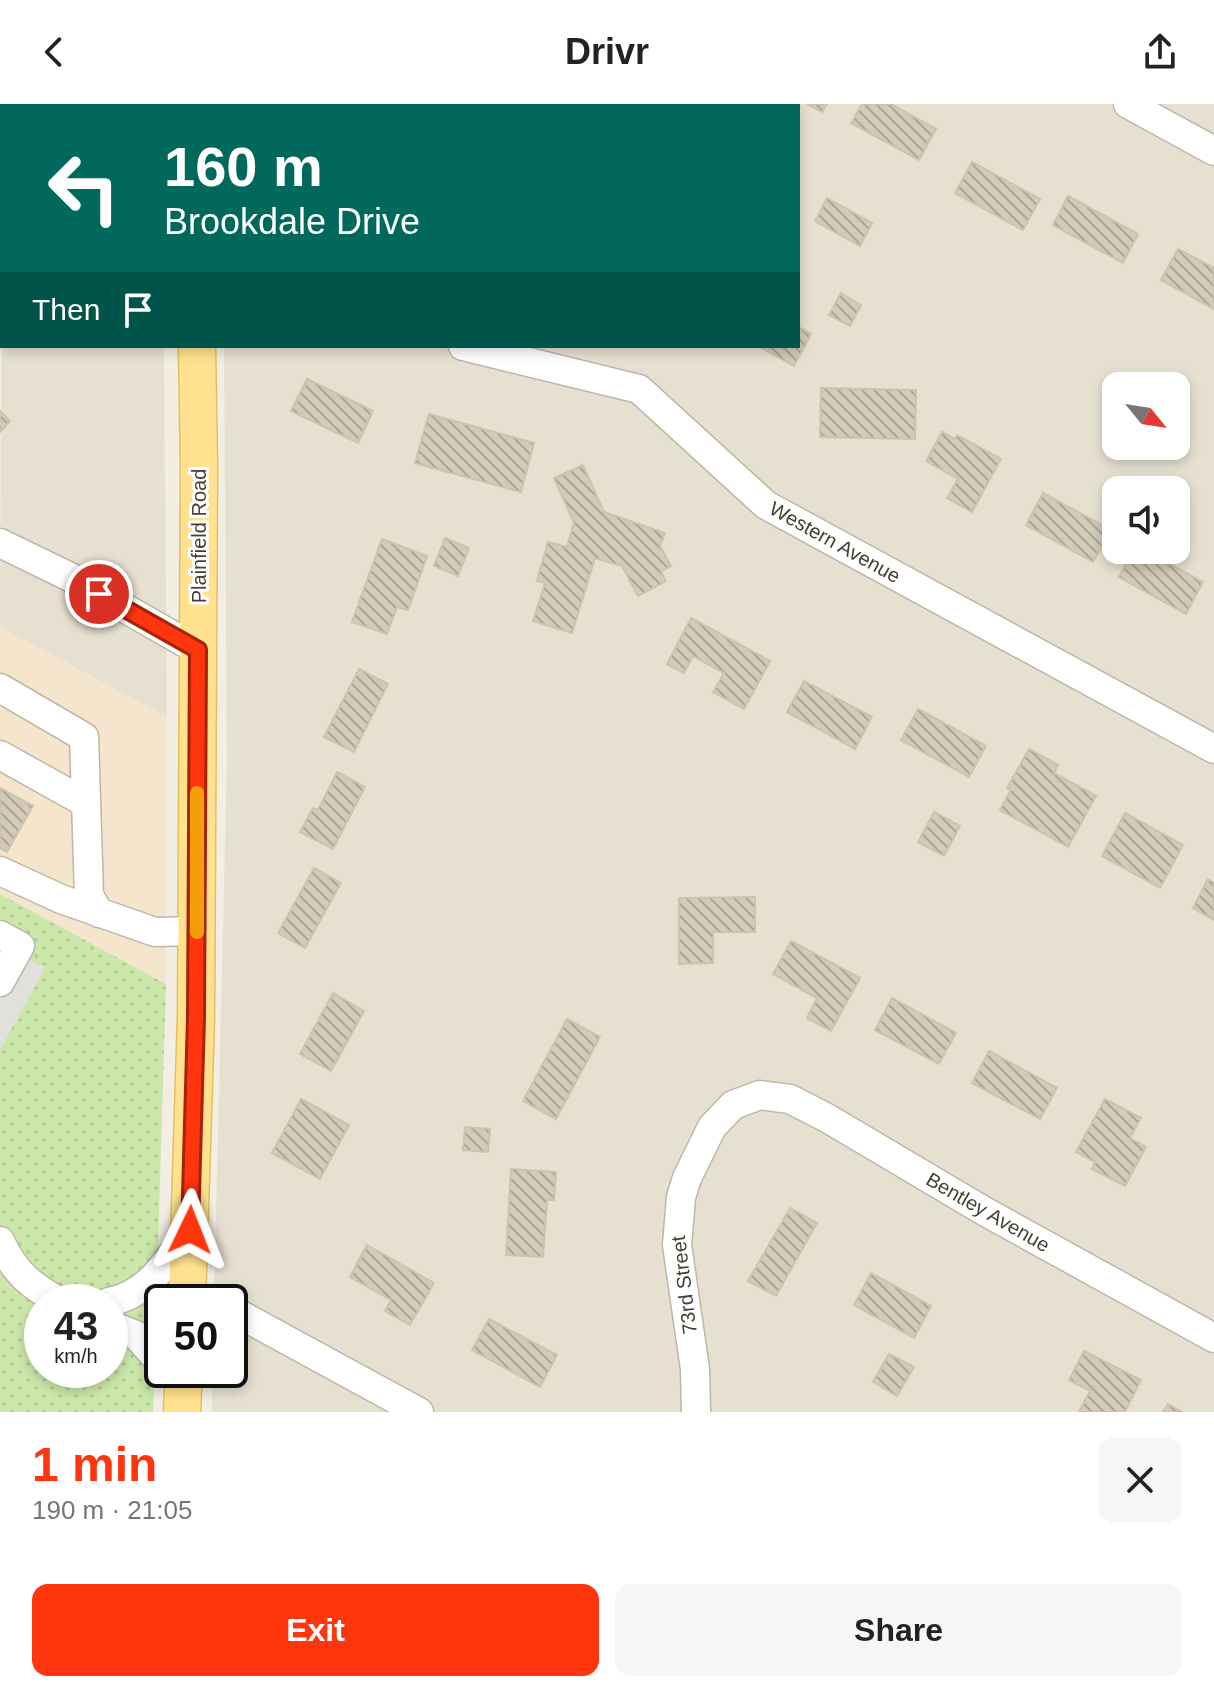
<!DOCTYPE html>
<meta charset="utf-8">
<style>
:root{--surface:#fff;--page:#f6f6f6;--text:#222;--muted:#767676;--accent:#ff350d}
body{margin:0;font-family:Helvetica,sans-serif;background:var(--page);color:var(--text);height:100vh;display:flex;flex-direction:column;font-size:30px;white-space:nowrap}
*{box-sizing:border-box;margin:0}
p{font-size:26px;color:var(--muted)}
.icon{flex:none;width:44px;height:44px;fill:none;stroke:currentColor;stroke-width:2;stroke-linecap:round;stroke-linejoin:round}
.map{position:relative;height:1308px;overflow:hidden}
.sheet{display:flex;flex-direction:column;background:var(--surface);flex:1}
.sheet>*{flex:none}
.banner{position:absolute;left:0px;top:0px;width:800px;height:244px;box-shadow:0 4px 12px #0003;background:#00695c;color:#fff;overflow:hidden}
.needle{width:52px;rotate:120deg}
.controls{position:absolute;left:1102px;top:268px;display:grid;gap:16px}
.controls a{display:grid;place-items:center;width:88px;height:88px;border-radius:16px;background:var(--surface);box-shadow:0 4px 12px #0003;font-size:40px}
.speed{position:absolute;left:24px;top:1180px;display:flex;gap:16px;font-size:40px;font-weight:700;text-align:center}
.speed>*{display:grid;place-content:center;width:104px;height:104px;border-radius:50%;background:var(--surface);box-shadow:0 4px 12px #0003;line-height:1}
.speed small{font-size:20px;font-weight:400}
.speed .limit{border:4px solid #111;border-radius:12px;background:#fff;color:#111}
.pin{position:absolute;display:grid;place-items:center;width:68px;height:68px;color:#fff;margin:-34px;border:4px solid #fff;border-radius:50%;box-shadow:0 2px 8px #0007}
.me{position:absolute;width:88px;margin:-44px;rotate:2deg;stroke-linejoin:round;filter:drop-shadow(0 0 6px #0008)}
.turn{display:flex;align-items:center;gap:28px;height:168px;padding:0 32px;font-size:36px}
.turn .icon{width:104px;height:104px;stroke-width:2.5}
.turn b{display:block;font-size:56px;line-height:68px}
.then{display:flex;align-items:center;height:76px;padding:0 32px;background:#0003;gap:16px;font-size:30px}
.round{display:grid;place-items:center;flex:none;width:84px;height:84px;border-radius:16px;background:var(--page)}
.summary{display:flex;align-items:center;justify-content:space-between;height:136px;padding:0 32px}
h1{font-size:48px;font-weight:600;line-height:60px;color:var(--accent)}
.cta{display:flex;gap:16px;margin-top:auto;padding:16px 32px}
.cta a{flex:1;height:92px;border-radius:16px;background:var(--accent);color:#fff;font-size:32px;font-weight:600;line-height:92px;text-align:center}
.cta a+a{background:var(--page);color:var(--text)}
header{display:flex;justify-content:space-between;align-items:center;height:104px;padding:0 32px;background:var(--surface);font-size:36px;font-weight:600}
.map>svg:first-child{display:block}
.residential{fill:#e6e0d1;fill-rule:evenodd}
.commercial{fill:#f5e5cd}
.park{fill:url(#park-dots);fill-rule:evenodd}
.parking{fill:#e2e0dc}
.building{fill:url(#building-back-hatch);stroke:#cfc2ab;stroke-width:2}
.lines{fill:none;stroke-linecap:round;stroke-linejoin:round}
.minor-casing{stroke:#beb6a6;stroke-width:31}
.major-casing{stroke:#e6bf5d;stroke-width:39}
.path{stroke:#c0b297;stroke-width:4;stroke-dasharray:4 4;stroke-linecap:butt}
.minor{stroke:#fff;stroke-width:28}
.major{stroke:#ffe18f;stroke-width:36}
.route-casing{stroke:#a62208;stroke-width:20}
.route{stroke:#ff350d;stroke-width:14}
.slow{stroke:#f59e0b;stroke-width:14}
.labels{text-anchor:middle;dominant-baseline:central;stroke-width:6;stroke-linejoin:round;paint-order:stroke}
.street-label{font-size:20px;fill:#443e33;stroke:#fff}
</style>
<header><svg class="icon" aria-label="back" viewBox="0 0 24 24"><path d="M15 5l-7 7 7 7"/></svg>Drivr<svg class="icon" aria-label="share" viewBox="0 0 24 24"><path d="M12 15V3M7 8l5-5 5 5M5 13v7h14v-7"/></svg></header>
<div class="map">
<svg width="1214" height="1308" viewBox="0 0 1214 1308">
<defs>
<pattern id="park-dots" width="8" height="8" patternUnits="userSpaceOnUse" patternTransform="scale(2)"><rect width="8" height="8" fill="#cbe8aa"/><path d="M2 2h.1M6 6h.1" fill="none" stroke="#b0c893" stroke-width="1.8" stroke-linecap="round"/></pattern>
<pattern id="building-back-hatch" width="6" height="6" patternUnits="userSpaceOnUse" patternTransform="scale(2)"><rect width="6" height="6" fill="#d4cab8"/><path d="M-1 5l2 2M0 0l6 6M5-1l2 2" fill="none" stroke="#aea596"/></pattern>
</defs>
<rect width="100%" height="100%" fill="#f2eee3"/>
<path class="residential" d="M222,0H1214V1308H212V1266H230V1198H214L227,657L224,242H798V2ZM1116,282H1176V342H1116ZM1116,386H1176V446H1116Z
M2,76V242H164L167,613L0,523Z"/>
<path class="commercial" d="M0,523L167,613L166,880L0,790Z"/>
<path class="park" d="M0,790L166,880L153,1308H0ZM42,1198H110V1266H42Z"/>
<path class="parking" d="M0,818L30,856L45,864L0,946Z"/>
<path class="building" d="M807,0H827L822,8Z
M862,0H891L936,25L919,56L851,19Z
M972,58L1040,95L1023,126L955,89Z
M1068,92L1138,130L1123,159L1053,121Z
M827,94L872,119L860,142L815,117Z
M1178,145L1214,164V205L1161,176Z
M841,189L861,201L850,222L829,211Z
M798,223L811,230L794,262L758,242H798Z
M307,275L373,307L358,339L291,307Z
M821,284L916,286L915,335L820,333Z
M0,307L10,317L0,328Z
M429,310L534,339L521,388L415,359Z
M942,328L955,335L957,331L1001,355L972,408L947,394L958,375L926,357Z
M583,361L604,408L665,429L660,442L671,462L661,468L666,477L638,492L622,462L595,454L572,529L533,517L545,479L537,477L548,438L567,443L574,419L554,374Z
M1043,389L1111,426L1093,458L1026,421Z
M445,434L469,444L458,472L434,462Z
M382,435L427,452L408,506L397,503L387,530L352,518Z
M1133,446H1144L1203,478L1186,510L1119,473Z
M691,514L770,557L744,605L713,588L724,569L693,552L684,569L667,560Z
M359,565L388,580L354,648L324,633Z
M804,577L872,613L855,645L787,608Z
M918,605L986,642L969,673L901,636Z
M1029,645L1058,661L1054,669L1096,692L1068,743L1000,706L1011,686L1007,684Z
M337,668L365,683L333,745L300,728L313,704L318,706Z
M0,684L33,702L7,748L0,744Z
M934,708L960,722L944,752L918,738Z
M1125,709L1183,741L1160,784L1102,752Z
M314,764L341,779L305,844L278,829Z
M1208,775L1214,779V816L1193,804Z
M755,793V828H713V859L679,860V794Z
M791,837L860,874L831,927L807,914L817,894L773,870Z
M333,889L364,907L331,967L300,950Z
M892,894L956,929L939,960L875,926Z
M567,915L600,933L556,1015L523,997Z
M989,947L1057,984L1040,1015L972,979Z
M301,995L349,1021L320,1075L272,1049Z
M1105,995L1141,1014L1130,1034L1146,1043L1125,1082L1092,1065L1095,1058L1076,1048Z
M465,1023L490,1025L488,1048L463,1046Z
M511,1065L556,1068L554,1096H547L543,1153L506,1151Z
M790,1104L817,1119L776,1192L748,1177Z
M367,1141L434,1179L410,1221L385,1207L391,1196L350,1173Z
M871,1169L931,1202L914,1234L854,1201Z
M489,1215L557,1251L540,1283L472,1246Z
M1084,1247L1141,1276L1125,1308H1079L1090,1287L1069,1276Z
M889,1250L914,1263L897,1292L873,1278Z
M1168,1300L1182,1308H1163Z"/>
<g class="lines">
<g class="minor-casing">
<path id="minor" d="M1128,0L1214,47
M463,242L639,285L766,401L1214,645
M0,439L72,474L198,546
M0,584L84,633L89,791L99,809
M0,651L86,699
M0,767L61,795L155,828L197,827
M0,831L20,842L0,878
M0,1137C15,1169 30,1181 60,1198
M109,1198C151,1189 166,1158 190,1126
M230,1205L419,1308
M110,1221L136,1231L162,1260
M696,1308L695,1265L677,1141L681,1093L687,1074L712,1023L733,1001L760,991L790,995L827,1014L984,1107L1214,1234"/>
</g>
<g class="major-casing">
<path id="major" d="M194,0V2
M187,1198L196,913L199,363L197,242
M182,1308L184,1266"/>
</g>
<path class="path" d="M46,0L47,2"/>
<use href="#minor" class="minor"/>
<use href="#major" class="major"/>
</g>
<g class="lines">
<g class="route-casing">
<path id="route" d="M99,490L198,546L196,913L190,1126"/>
</g>
<use href="#route" class="route"/>
<path class="slow" d="M197,828V689"/>
</g>
<g class="labels">
<g class="street-label">
<text transform="translate(199 432) rotate(-90)">Plainfield Road</text>
<text transform="translate(835 438) rotate(29)">Western Avenue</text>
<text transform="translate(988 1108) rotate(30)">Bentley Avenue</text>
<text transform="translate(684 1181) rotate(-97)">73rd Street</text>
</g>
</g>
</svg>
<div class="controls">
<a><svg class="needle" viewBox="-14 -14 28 28"><path d="M0-13l5 13h-10z" fill="#e53935"/><path d="M0 13l5-13h-10z" fill="#767676"/></svg></a>
<a><svg class="icon" aria-label="sound" viewBox="0 0 24 24"><path d="M4 9h4l5-4v14l-5-4H4zM17 9q2 3 0 6"/></svg></a>
</div>
<div class="speed"><div>43<small>km/h</small></div><div class="limit">50</div></div>
<div class="pin" style="left:99px;top:490px;background:#d93025"><svg class="icon" aria-label="arrive" viewBox="0 0 24 24"><path d="M6 21V4h12l-3 4 3 4H6"/></svg></div>
<svg class="me" style="left:190px;top:1126px" viewBox="-20 -20 40 40"><path d="M0-17L14 15 0 8-14 15z" fill="#ff350d" stroke="#fff" stroke-width="4"/></svg>
<div class="banner">
<div class="turn"><svg class="icon" aria-label="left" viewBox="0 0 24 24"><path d="M17 20v-9H6M10 6l-5 5 5 5"/></svg><div><b>160 m</b>Brookdale Drive</div></div>
<div class="then">Then<svg class="icon" aria-label="arrive" viewBox="0 0 24 24"><path d="M6 21V4h12l-3 4 3 4H6"/></svg></div>
</div>
</div>
<section class="sheet">
<div class="summary"><div><h1>1 min</h1><p>190 m · 21:05</p></div><a class="round"><svg class="icon" aria-label="close" viewBox="0 0 24 24"><path d="M6 6l12 12M18 6L6 18"/></svg></a></div>
<div class="cta"><a>Exit</a><a>Share</a></div>
</section>
